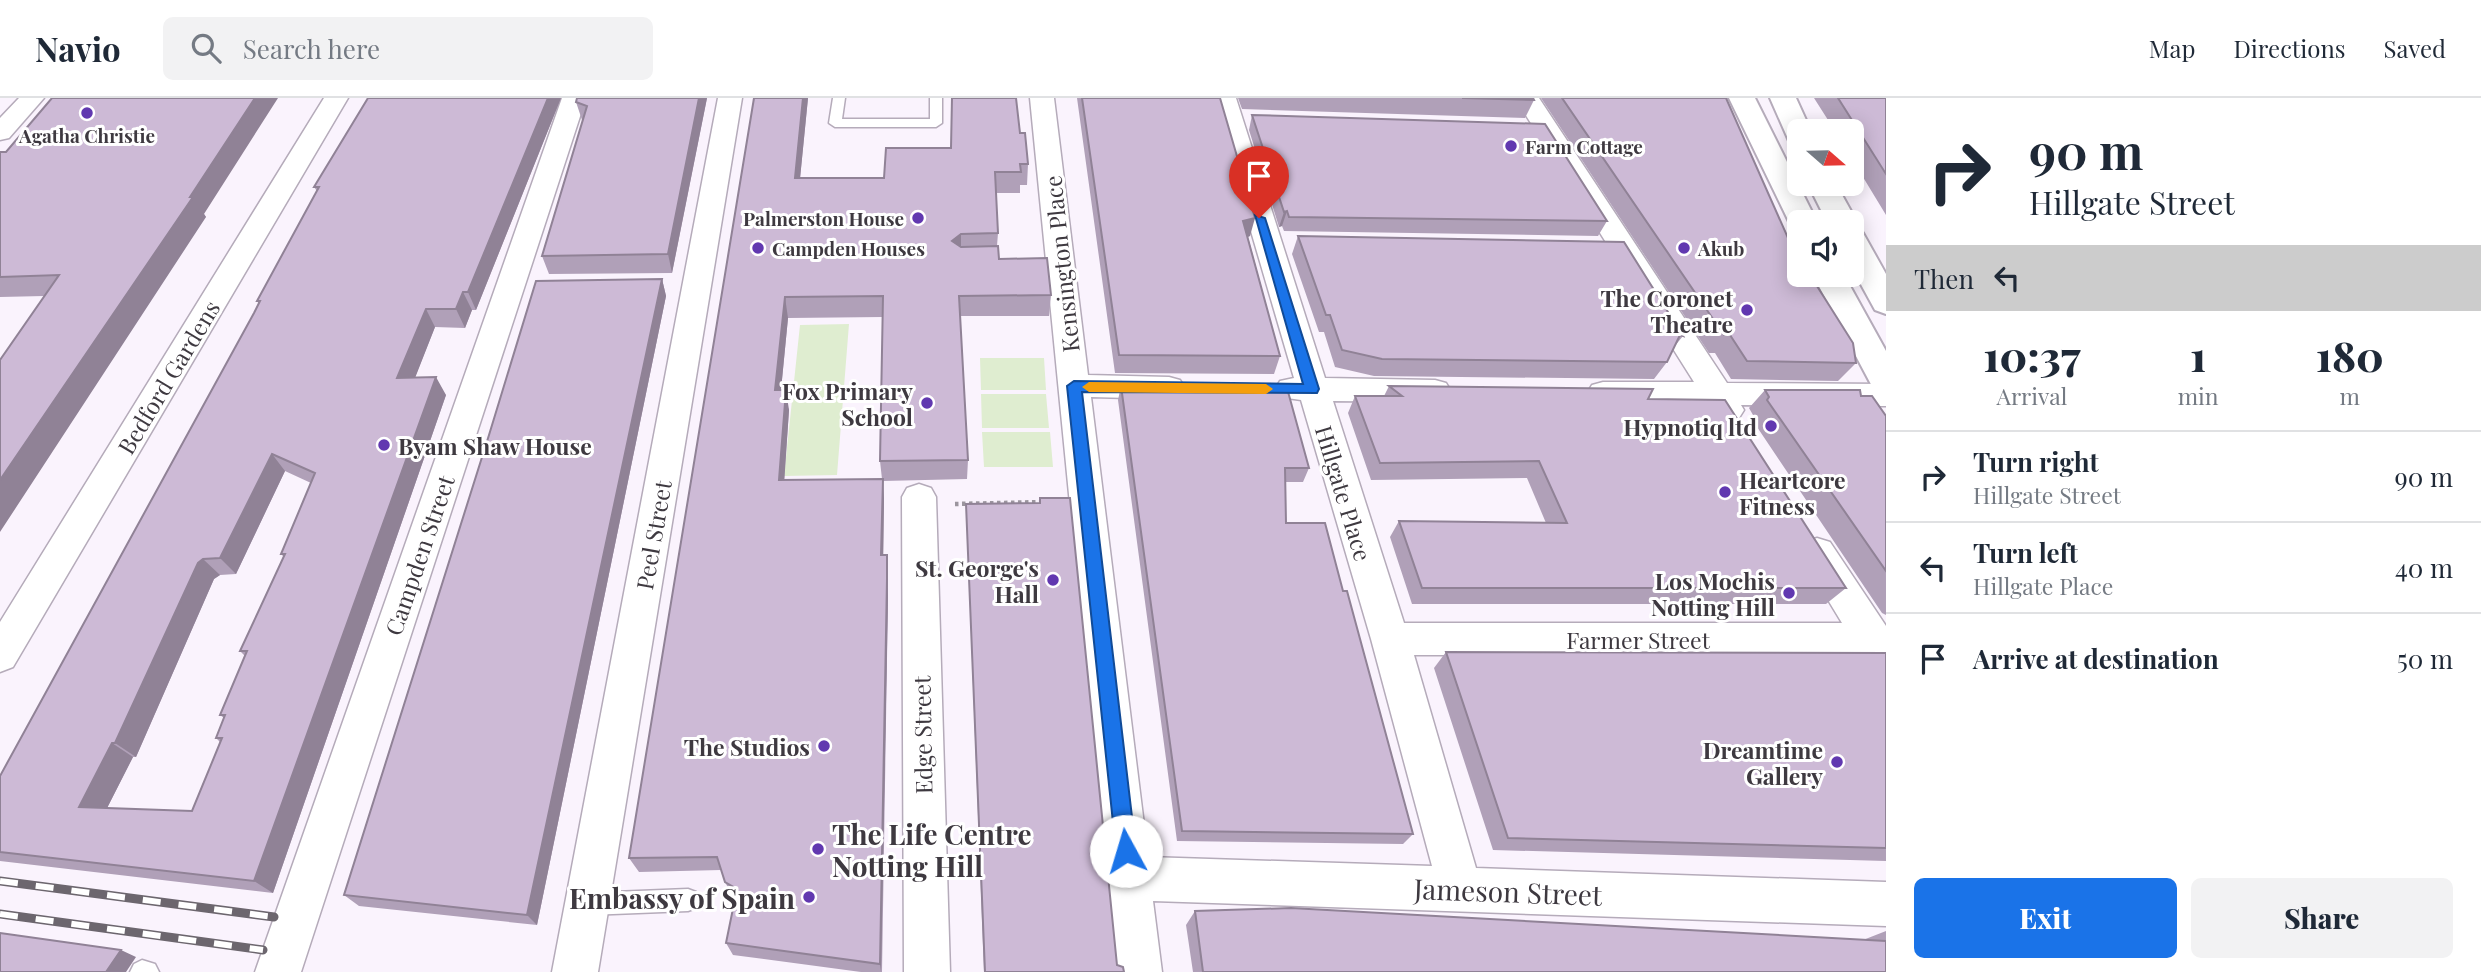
<!DOCTYPE html>
<style>
:root{--surface:#fff;--page:#f2f2f3;--text:#1f2937;--muted:#747a83;--line:#e0e1e3;--accent:#1a73e8}
body{margin:0;font-family:"Playfair Display",serif;background:var(--page);color:var(--text);height:100vh;display:flex;flex-direction:column;font-size:26px;white-space:nowrap}
*{box-sizing:border-box;margin:0}
p{font-size:23px;color:var(--muted)}
.icon{flex:none;width:38px;height:38px;fill:none;stroke:currentColor;stroke-width:2;stroke-linecap:round;stroke-linejoin:round}
.map{position:relative;flex:1;overflow:hidden}
.details{display:flex;flex-direction:column;background:var(--surface);width:595px}
.details>*{flex:none}
.hud{background:#fff;color:var(--text);overflow:hidden}
.needle{width:46px;rotate:110deg}
.fabs{position:absolute;left:1787px;top:21px;display:grid;gap:14px}
.fabs a{display:grid;place-items:center;width:77px;height:77px;border-radius:10px;background:var(--surface);box-shadow:0 4px 18px #0003;font-size:35px}
.pin{position:absolute;display:grid;place-items:center;width:60px;height:60px;color:#fff;margin:-72px -30px;border-radius:50% 50% 50% 0;rotate:-45deg;box-shadow:0 0 7px #0007}
.pin .icon{rotate:45deg}
.me{position:absolute;width:77px;margin:-38px;rotate:354deg;stroke-linejoin:round;filter:drop-shadow(0 0 5px #0008)}
.turn{display:flex;align-items:center;gap:24px;height:147px;padding:0 28px;font-size:32px}
.turn .icon{width:91px;height:91px;stroke-width:2.5}
.turn b{display:block;font-size:49px;line-height:60px}
.then{display:flex;align-items:center;height:66px;padding:0 28px;background:#0003;gap:14px;font-size:26px}
.eta{display:flex;justify-content:space-evenly;align-items:center;height:119px;text-align:center}
.eta b{font-size:42px;font-weight:800;line-height:49px}
.primary-button{display:flex;gap:14px;margin-top:auto;padding:14px 28px}
.primary-button a{flex:1;height:80px;border-radius:10px;background:var(--accent);color:#fff;font-size:28px;font-weight:800;line-height:80px;text-align:center}
.primary-button a+a{background:var(--page);color:var(--text)}
ul{padding:0;list-style:none}
li{display:flex;align-items:center;gap:21px;height:91px;padding:0 28px;border-top:2px solid var(--line)}
li div{flex:1}
li b{display:block;font-size:26px}
li em{font-style:normal}
header{display:flex;align-items:center;gap:42px;box-sizing:border-box;height:98px;padding:0 35px;background:var(--surface);border-bottom:2px solid var(--line)}
header strong{font-size:33px}
nav{display:flex;gap:38px;margin-inline-start:auto;font-size:24px}
.search{width:490px;height:63px;background:var(--page);display:flex;align-items:center;gap:18px;box-sizing:border-box;padding:0 24px;border-radius:10px;color:var(--muted);font-size:26px}
main{display:flex;flex:1;min-height:0}
.map>svg:first-child{display:block}
.green{fill:#dfedd0}
.lines{fill:none;stroke-linecap:round;stroke-linejoin:round}
.lane-casing{stroke:#b5abba;stroke-width:3}
.street-casing{stroke:#b5abba;stroke-width:3}
.primary-casing{stroke:#b5abba;stroke-width:4}
.path{stroke:#9b959e;stroke-width:4.5;stroke-dasharray:3.5 3.5;stroke-linecap:butt}
.lane{fill:#fff;fill-rule:evenodd}
.street{fill:#fff;fill-rule:evenodd}
.primary{fill:#fff;fill-rule:evenodd}
.rail-casing{stroke:#6c666e;stroke-width:9}
.rail{stroke:#fff;stroke-width:6;stroke-dasharray:18;stroke-linecap:butt}
.wall{fill:#b0a0b8;fill-rule:evenodd}
.shaded-wall{fill:#908296}
.building{fill:#cdbad6;stroke:#908296;stroke-width:2;fill-rule:evenodd}
.route{fill:#1a73e8;stroke:#114b97;stroke-width:2}
.slow{fill:#f59e0b}
.poi-dot{fill:#6138b0;stroke:#fff;stroke-width:2.5}
.labels{text-anchor:middle;dominant-baseline:central;stroke-width:6;stroke-linejoin:round;paint-order:stroke}
.far-poi-label{font-size:19px;font-weight:bold;fill:#3e3940;stroke:#fff;text-anchor:start}
.street-label{font-size:23px;fill:#3e3940;stroke:#fff}
.poi-label{font-size:23px;font-weight:bold;fill:#3e3940;stroke:#fff;text-anchor:end}
.near-poi-label{font-size:28px;font-weight:bold;fill:#3e3940;stroke:#fff;text-anchor:start}
.near-street-label{font-size:28px;fill:#3e3940;stroke:#fff}
</style>
<header>
<strong>Navio</strong>
<div class="search"><svg class="icon" aria-label="search" viewBox="0 0 24 24"><circle cx="10" cy="10" r="6"/><path d="M15 15l6 6"/></svg>Search here</div>
<nav><a>Map</a><a>Directions</a><a>Saved</a></nav>
</header>
<main>
<div class="map">
<svg width="1886" height="874" viewBox="0 0 1886 874">
<rect width="100%" height="100%" fill="#faf3fd"/>
<path class="green" d="M849,226L837,377L784,378L800,227Z
M980,260H1044L1046,292H981Z
M981,296H1046L1049,330H982Z
M982,334H1050L1053,369H984Z"/>
<g class="lines">
<g class="lane-casing">
<path id="lane" d="M833,0H845L842,21H930V0H942V25L936,29H835L829,25Z
M688,791L696,794L699,802L696,810L688,813L588,817L580,814L577,806L580,798L588,795Z
M142,862L155,866L159,874H130L134,866Z"/>
</g>
<g class="street-casing">
<path id="street" d="M19,0H44L9,40L0,42V20Z
M324,0H348L13,569L0,574V524Z
M562,0H586L301,874H255Z
M718,0H742L598,874H552Z
M1030,0H1054L1088,277L1169,279L1180,282L1185,290L1180,298L1169,301L1091,299L1148,759L1432,768L1371,541L1301,302L1280,299L1275,291L1280,283L1294,280L1212,0H1236L1325,280L1435,282L1446,285L1451,293L1446,301L1435,304L1333,303L1404,525H1842L1799,454L1804,444L1817,440L1830,444L1886,528V580L1872,575L1862,557H1414L1476,770L1886,784V828L1153,803L1162,874H1116Z
M1515,0H1539L1727,285L1886,286V308L1741,307L1744,312L1739,320L1728,324L1717,320L1708,307L1603,306L1592,303L1587,295L1592,287L1603,284H1694Z
M919,386L931,390L936,399L950,874H904L902,399L907,390Z"/>
</g>
<g class="primary-casing">
<path id="primary" d="M1729,0H1755L1817,124H1799V132L1792,130Z
M1770,0H1796L1811,33H1799V45L1789,43Z
M1808,86H1836L1857,124L1852,130V124H1827Z
M1852,133L1863,135L1886,176V216L1875,212L1852,170Z
M1813,177H1844L1886,253V295L1874,292Z"/>
</g>
<path class="path" d="M955,406L1045,404"/>
<use href="#lane" class="lane"/>
<use href="#street" class="street"/>
<use href="#primary" class="primary"/>
<g class="rail-casing">
<path id="rail" d="M0,783L274,819
M0,816L263,852"/>
</g>
<use href="#rail" class="rail"/>
</g>
<path class="wall" d="M561,0L476,212H472L465,230L435,229L415,279L446,297L273,795L0,763V678L259,206L257,203L317,93L314,89ZM285,373L311,385L281,456L284,459L240,553L245,558L220,617L224,620L216,640L220,644L192,713L107,710L133,659H136L214,481L220,477L236,476Z
M577,0H707L672,175L549,176L542,158L583,23L582,22L576,4Z
M754,0H808L800,80H884L951,50L1020,35L1028,66L1027,87H1020V95H996L998,135L997,148L999,161L1051,197L1049,218H960L968,362L967,381L883,383L884,401L883,457H887L888,499L882,874H861L733,857L726,845L736,799L732,797L725,784L721,772L639,774L629,760ZM883,219L880,363L882,381L784,382L789,312L781,292L788,220Z
M1077,0H1220L1250,138L1248,139L1280,258L1274,276L1115,275Z
M1238,0H1533L1534,2L1525,20L1242,11Z
M1541,0H1726L1792,149L1856,265L1838,283L1731,281L1715,255H1709Z
M1814,0H1886V117L1852,61V33H1835Z
M1252,17L1607,123L1598,138L1284,133L1282,128L1279,129L1249,32Z
M0,54L204,116L206,119L44,198L0,199Z
M1298,138L1683,238L1674,249L1667,264L1654,281L1374,278L1335,269L1324,234H1319L1292,156Z
M662,181L666,198L537,827L359,808L344,797Z
M1121,288L1309,370L1303,384H1285L1286,425L1343,493L1413,736L1403,746L1177,743L1118,302Z
M1389,288L1648,301L1846,490L1826,506H1412L1390,439L1399,423L1546,425L1527,380L1371,382L1348,315L1355,298H1384Z
M1765,292L1861,298L1886,318V517L1882,515L1751,320L1753,317L1749,310Z
M1040,400L1117,867L1124,874H984L966,406L1039,405Z
M1446,554L1886,555V763L1493,752L1434,570Z
M1195,813L1863,842L1886,833V874H1193L1186,827Z"/>
<path class="shaded-wall" d="M255,0H278L204,116L206,119L0,434V382Z
M548,0H561L476,212L468,194Z
M699,0H707L672,175L668,156Z
M803,0H808L798,101L795,80Z
M1287,113L1282,128L1279,129L1284,114Z
M1255,120L1250,138L1238,142L1243,123Z
M961,136V156L952,143Z
M662,181L666,198L537,827L527,817Z
M463,194L472,212L465,230L456,211Z
M785,199L788,220L779,312L775,292Z
M426,211L435,229L408,298L397,280Z
M436,279L446,297L273,795L254,783Z
M786,292L789,312L783,402L779,382Z
M272,356L285,373L236,476L220,460Z
M883,381L884,401L883,476L881,457Z
M887,457L888,499L881,874L880,866Z
M203,461L220,477L214,481L136,659L115,645L198,465Z
M112,645L133,659L101,722L79,709Z
M121,852L136,859L126,874H106Z"/>
<path class="building" d="M52,0H255L190,99H193L0,382V262L59,177L0,179V54H6Z
M368,0H548L468,194H463L456,211H426L397,280L436,279L254,783L0,754V678L254,215L260,203H257L319,89H314ZM272,356L315,375L281,456H285L240,553H247L220,617H225L216,640H222L192,713L79,709L112,645H115L198,465L203,461L220,460Z
M577,0H699L668,156L542,158L587,8L576,4Z
M754,0H803L795,80H884L886,50H951L952,0H1016L1020,35H1025L1028,66H1020L1021,74H995L998,135L961,136L952,143L961,149L998,148L999,161L1047,160L1051,197L959,198L968,362L880,363L883,198L785,199L775,292H786L779,382L883,381L881,457H887V481L880,866L726,845L737,791L725,784L717,759L629,760Z
M1082,0H1220L1255,120L1243,123L1280,258L1119,257Z
M1462,0H1533L1534,2Z
M1562,0H1726L1792,149L1799,159V177H1810L1853,245L1856,265L1747,263L1730,237H1724Z
M1838,0H1886V76Z
M1252,17L1545,26L1607,123L1289,119L1287,113L1284,114Z
M1298,138L1624,144L1683,238L1680,237L1667,264L1382,261L1342,252L1330,217H1326Z
M662,181L527,817L344,797L489,337L536,183Z
M1121,288L1287,290L1309,370H1285L1286,425H1325L1343,493H1347L1413,736L1182,733Z
M1389,288L1653,291L1648,301L1725,302L1846,490H1422L1399,423L1567,425L1539,363L1380,365L1355,298H1402Z
M1765,292H1860L1861,298H1872L1886,318V473L1767,302L1769,299Z
M1040,400H1070L1117,867L1123,869L1124,874H985L966,406L1040,405Z
M1446,554L1886,555V750L1508,740Z
M1291,810L1886,843V874H1203L1195,813Z
M0,835L121,852L106,874H0Z"/>
<path class="route" d="M1255,117L1265,120L1319,291L1317,295L1082,294L1136,753L1133,760L1126,763L1119,760L1116,753L1067,288L1074,283L1303,286Z"/>
<path class="slow" d="M1089,284L1266,286L1273,291L1266,296L1089,294L1082,289Z"/>
<g class="poi-dot">
<circle cx="87" cy="15" r="7"/>
<circle cx="1511" cy="48" r="7"/>
<circle cx="918" cy="120" r="7"/>
<circle cx="758" cy="150" r="7"/>
<circle cx="1684" cy="150" r="7"/>
<circle cx="1747" cy="212" r="7"/>
<circle cx="927" cy="305" r="7"/>
<circle cx="1771" cy="328" r="7"/>
<circle cx="384" cy="347" r="7"/>
<circle cx="1725" cy="394" r="7"/>
<circle cx="1053" cy="482" r="7"/>
<circle cx="1789" cy="495" r="7"/>
<circle cx="824" cy="648" r="7"/>
<circle cx="1837" cy="664" r="7"/>
<circle cx="818" cy="751" r="7"/>
<circle cx="809" cy="799" r="7"/>
</g>
<g class="labels">
<g class="far-poi-label">
<text x="87" y="37" text-anchor="middle">Agatha Christie</text>
<text x="1525" y="48">Farm Cottage</text>
<text x="904" y="120" text-anchor="end">Palmerston House</text>
<text x="772" y="150">Campden Houses</text>
<text x="1698" y="150">Akub</text>
</g>
<g class="street-label">
<text transform="translate(1061 166) rotate(-96)">Kensington Place</text>
<text transform="translate(168 279) rotate(-59)">Bedford Gardens</text>
<text transform="translate(1344 395) rotate(73)">Hillgate Place</text>
<text transform="translate(653 437) rotate(-80)">Peel Street</text>
<text transform="translate(419 457) rotate(-71)">Campden Street</text>
<text x="1638" y="541">Farmer Street</text>
<text transform="translate(922 637) rotate(-91)">Edge Street</text>
</g>
<g class="poi-label">
<text x="1733" y="199">The Coronet<tspan x="1733" dy="26">Theatre</tspan></text>
<text x="913" y="292">Fox Primary<tspan x="913" dy="26">School</tspan></text>
<text x="1757" y="328">Hypnotiq ltd</text>
<text x="398" y="347" text-anchor="start">Byam Shaw House</text>
<text x="1739" y="381" text-anchor="start">Heartcore<tspan x="1739" dy="26">Fitness</tspan></text>
<text x="1039" y="469">St. George's<tspan x="1039" dy="26">Hall</tspan></text>
<text x="1775" y="482">Los Mochis<tspan x="1775" dy="26">Notting Hill</tspan></text>
<text x="810" y="648">The Studios</text>
<text x="1823" y="651">Dreamtime<tspan x="1823" dy="26">Gallery</tspan></text>
</g>
<g class="near-poi-label">
<text x="832" y="735">The Life Centre<tspan x="832" dy="32">Notting Hill</tspan></text>
<text x="795" y="799" text-anchor="end">Embassy of Spain</text>
</g>
<g class="near-street-label">
<text transform="translate(1508 793) rotate(2)">Jameson Street</text>
</g>
</g>
</svg>
<div class="fabs">
<a><svg class="needle" viewBox="-14 -14 28 28"><path d="M0-13l5 13h-10z" fill="#e53935"/><path d="M0 13l5-13h-10z" fill="#747a83"/></svg></a>
<a><svg class="icon" aria-label="sound" viewBox="0 0 24 24"><path d="M4 9h4l5-4v14l-5-4H4zM17 9q2 3 0 6"/></svg></a>
</div>
<div class="pin" style="left:1259px;top:120px;background:#d93025"><svg class="icon" aria-label="arrive" viewBox="0 0 24 24"><path d="M6 21V4h12l-3 4 3 4H6"/></svg></div>
<svg class="me" style="left:1126px;top:753px" viewBox="-20 -20 40 40"><circle r="19" fill="#fff"/><path d="M0-13L10 11 0 6-10 11z" fill="#1a73e8"/></svg>
</div>
<section class="details">
<div class="hud">
<div class="turn"><svg class="icon" aria-label="right" viewBox="0 0 24 24"><path d="M7 20v-9h11M14 6l5 5-5 5"/></svg><div><b>90 m</b>Hillgate Street</div></div>
<div class="then">Then<svg class="icon" aria-label="left" viewBox="0 0 24 24"><path d="M17 20v-9H6M10 6l-5 5 5 5"/></svg></div>
</div>
<div class="eta">
<div><b>10:37</b><p>Arrival</p></div>
<div><b>1</b><p>min</p></div>
<div><b>180</b><p>m</p></div>
</div>
<ul>
<li><svg class="icon" aria-label="right" viewBox="0 0 24 24"><path d="M7 20v-9h11M14 6l5 5-5 5"/></svg><div><b>Turn right</b><p>Hillgate Street</p></div><em>90 m</em></li>
<li><svg class="icon" aria-label="left" viewBox="0 0 24 24"><path d="M17 20v-9H6M10 6l-5 5 5 5"/></svg><div><b>Turn left</b><p>Hillgate Place</p></div><em>40 m</em></li>
<li><svg class="icon" aria-label="arrive" viewBox="0 0 24 24"><path d="M6 21V4h12l-3 4 3 4H6"/></svg><div><b>Arrive at destination</b></div><em>50 m</em></li>
</ul>
<div class="primary-button"><a>Exit</a><a>Share</a></div>
</section>
</main>
